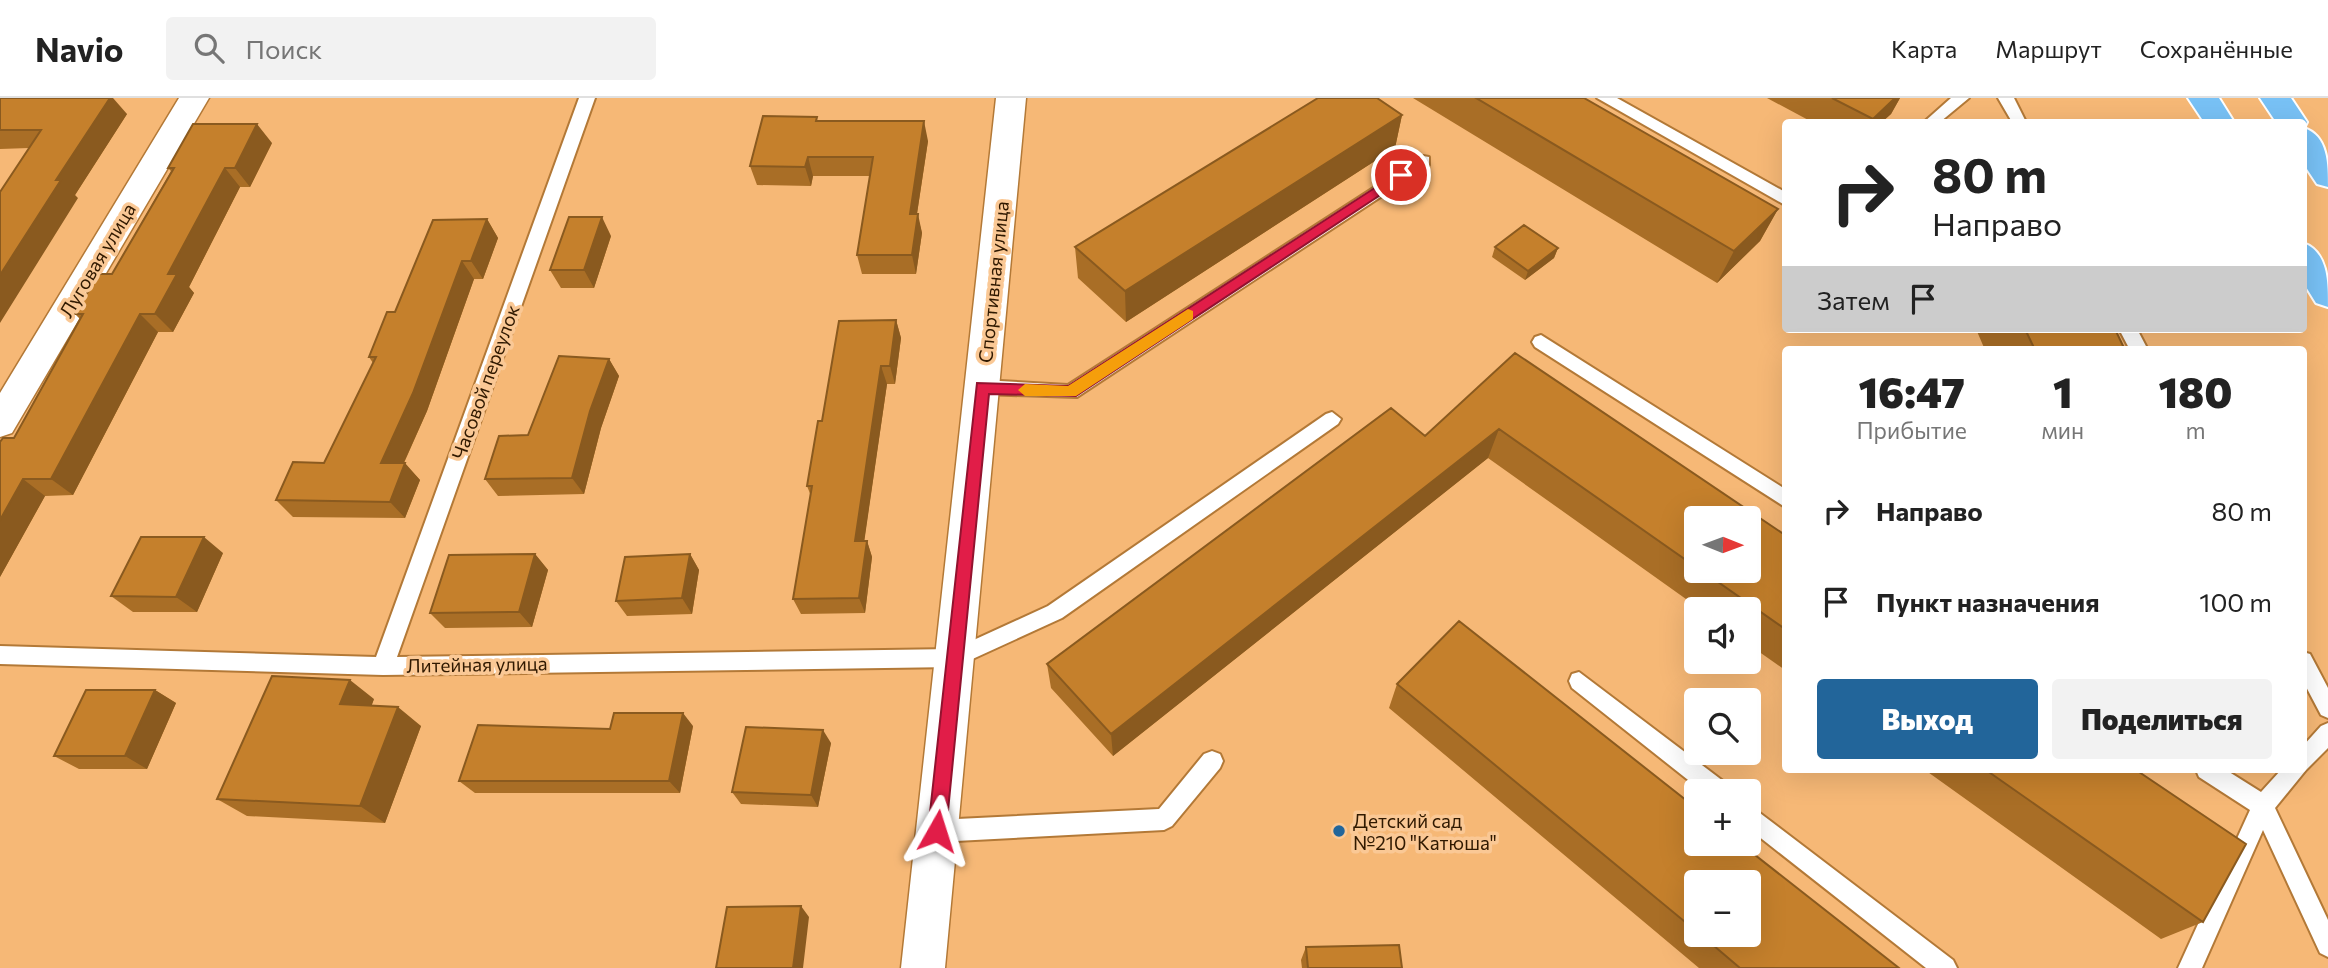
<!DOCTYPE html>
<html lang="ru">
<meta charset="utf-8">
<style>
:root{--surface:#fff;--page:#f2f2f2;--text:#222;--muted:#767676;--line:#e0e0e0;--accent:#22659a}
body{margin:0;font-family:Commissioner,sans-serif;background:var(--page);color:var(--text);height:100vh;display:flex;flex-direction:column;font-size:26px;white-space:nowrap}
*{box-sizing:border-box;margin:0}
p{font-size:23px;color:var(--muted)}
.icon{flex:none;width:38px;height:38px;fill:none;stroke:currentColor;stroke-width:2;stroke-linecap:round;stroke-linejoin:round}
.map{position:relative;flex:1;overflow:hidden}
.drawer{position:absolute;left:1782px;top:248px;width:525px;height:427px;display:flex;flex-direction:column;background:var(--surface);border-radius:7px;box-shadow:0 7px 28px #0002}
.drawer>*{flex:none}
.guide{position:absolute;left:1782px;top:21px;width:525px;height:214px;border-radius:7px;box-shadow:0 7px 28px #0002;background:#fff;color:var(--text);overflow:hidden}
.needle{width:46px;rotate:91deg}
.buttons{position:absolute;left:1684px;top:408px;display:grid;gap:14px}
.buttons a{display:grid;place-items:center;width:77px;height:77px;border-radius:7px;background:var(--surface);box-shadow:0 7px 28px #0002;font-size:35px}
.pin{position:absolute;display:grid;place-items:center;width:60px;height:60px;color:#fff;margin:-30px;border:4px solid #fff;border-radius:50%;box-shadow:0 2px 7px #0007}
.me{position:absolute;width:77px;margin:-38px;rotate:6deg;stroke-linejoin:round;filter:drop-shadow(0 0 5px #0008)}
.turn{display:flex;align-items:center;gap:24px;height:147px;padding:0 35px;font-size:32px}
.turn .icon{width:91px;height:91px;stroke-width:2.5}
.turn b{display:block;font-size:49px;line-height:60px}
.then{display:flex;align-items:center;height:66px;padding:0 35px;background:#0003;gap:14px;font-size:26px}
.eta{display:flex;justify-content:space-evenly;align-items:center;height:119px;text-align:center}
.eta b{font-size:42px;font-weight:800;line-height:49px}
.button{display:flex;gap:14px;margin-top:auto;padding:14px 35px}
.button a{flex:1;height:80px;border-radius:7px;background:var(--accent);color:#fff;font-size:28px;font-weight:800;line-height:80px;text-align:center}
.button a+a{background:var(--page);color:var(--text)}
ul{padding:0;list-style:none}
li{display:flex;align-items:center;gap:21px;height:91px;padding:0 35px}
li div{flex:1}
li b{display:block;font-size:26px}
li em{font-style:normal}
header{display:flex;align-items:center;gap:42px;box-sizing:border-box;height:98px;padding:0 35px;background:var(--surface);border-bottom:2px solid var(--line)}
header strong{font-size:33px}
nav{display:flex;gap:38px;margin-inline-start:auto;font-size:24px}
.search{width:490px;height:63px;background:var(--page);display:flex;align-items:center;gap:18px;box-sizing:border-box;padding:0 24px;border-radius:7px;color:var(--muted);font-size:26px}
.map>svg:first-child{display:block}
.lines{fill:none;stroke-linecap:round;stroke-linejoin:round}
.service-casing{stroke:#b37937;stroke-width:4}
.minor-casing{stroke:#b37937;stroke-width:3}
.primary-casing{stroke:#fff;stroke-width:4}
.service{fill:#fff;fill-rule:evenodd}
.minor{fill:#fff;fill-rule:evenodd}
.primary{fill:#78c1f5;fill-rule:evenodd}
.wall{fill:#a96e26;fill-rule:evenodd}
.shaded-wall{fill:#8a5a1f}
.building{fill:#c5802c;stroke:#8a5a1f;stroke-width:2}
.route{fill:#e11d48;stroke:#92132f;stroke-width:2}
.slow{fill:#f59e0b}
.poi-dot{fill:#22659a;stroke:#fac895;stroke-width:2.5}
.labels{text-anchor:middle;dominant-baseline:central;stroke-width:7;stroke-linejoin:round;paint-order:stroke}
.street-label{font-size:19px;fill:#301900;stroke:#fac895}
.poi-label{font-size:19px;fill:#301900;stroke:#fac895;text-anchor:start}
</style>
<header>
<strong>Navio</strong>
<div class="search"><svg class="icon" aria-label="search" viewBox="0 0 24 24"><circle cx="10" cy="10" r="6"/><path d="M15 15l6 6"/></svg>Поиск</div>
<nav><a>Карта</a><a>Маршрут</a><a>Сохранённые</a></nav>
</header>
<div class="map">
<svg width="2328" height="870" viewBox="0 0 2328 870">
<rect width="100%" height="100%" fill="#f6b876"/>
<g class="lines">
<g class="service-casing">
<path id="service" d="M579,0H595L397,559L954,551L1048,508L1326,316L1332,314L1341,321L1338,326L1062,520L955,569L383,577L0,566V548L376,559Z
M1597,0H1617L1785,94V107Z
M1951,0H1969L1940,24H1924Z
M1998,0H2014L2026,24H2012Z
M1423,58L1429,59V67L1077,299L982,296L973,289L982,282L1068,287Z
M2119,231H2137L2148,252H2130Z
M1541,237L1785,391V409L1535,249L1532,244L1535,239Z
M2303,554L2310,556L2328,590V620L2321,617L2303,583Z
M1579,574L1727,686L1730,693H1702L1572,590L1569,583L1572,576Z
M2328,625V650L2306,672L2275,710L2328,822V859L2320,855L2263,732L2202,870H2178L2250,712L2199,679L2196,672H2226L2261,694L2281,672H2303V648L2321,628Z
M1212,653L1220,656L1223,663L1220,670L1172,728L1164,732L937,744L929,741L926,733L929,725L937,722L1159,711L1204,656Z
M1748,706L1953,862L1957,870H1926L1748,730Z"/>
</g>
<g class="minor-casing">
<path id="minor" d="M179,0H209L12,335L0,339V295Z
M996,0H1026L945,870H901Z"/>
</g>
<g class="primary-casing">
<path id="primary" d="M2188,0H2219L2234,24H2204Z
M2260,0H2291L2307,24L2304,30C2328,38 2328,66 2328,89L2317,86L2303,65V24H2276Z
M2303,145C2328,154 2328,183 2328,209L2316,205L2303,184Z"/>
</g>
<use href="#service" class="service"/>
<use href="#minor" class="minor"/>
<use href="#primary" class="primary"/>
</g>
<path class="wall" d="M0,0L127,16L75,97L78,100L29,50L0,51Z
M1413,0H1584L1778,111L1760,143L1717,185Z
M1767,0H1900L1891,16L1882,24H1812Z
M1402,17L1395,50L1126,224L1078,180L1075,149Z
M818,23L928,43L917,116L922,135L916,176H862L857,157L870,78H813L811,88L757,87L750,68Z
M272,45L250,89H240L189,189L194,195L173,234H158L73,397L45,398L0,479L14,340L80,221L75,216L112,176L171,73L168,70Z
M487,121L498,140L483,181H474L427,313L404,365L420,382L405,420L293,419L276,402L324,365L373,265L369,259L395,214Z
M611,138L594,190H561L550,172Z
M1495,149L1558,150L1554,160L1525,182L1492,159Z
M896,222L901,240L895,286H887L864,443H867L872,459L865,515L801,516L793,501L811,398L807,388L822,323Z
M1976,231H2115L2125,252H1985Z
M1515,255L1785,437V572L1748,546V511H1700L1488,360L1113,658L1051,590L1047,566L1425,338ZM1696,420L1748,472H1696Z
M609,261L619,278L601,330L584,396L498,398L485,381L528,337Z
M223,455L197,514H133L111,498Z
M535,456L548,472L532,529L445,530L430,515Z
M690,456L699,472L692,516L627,518L616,503Z
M1397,586L1899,870H1699L1389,610ZM1696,784L1748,836H1696Z
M155,592L176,605L147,671H79L54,658Z
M374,601L371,608L421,628L385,725L247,718L217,701Z
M693,628L680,695H475L459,683L610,631Z
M831,645L818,709L741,706L732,694Z
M1925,672H2136L2203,824L2161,841Z
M1306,849L1402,870H1302L1301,862Z"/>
<path class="shaded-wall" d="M110,0H113L127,16L75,97L78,100L0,225V177L56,82Z
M1895,0H1900L1891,16L1882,24H1871L1873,21Z
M1402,17L1395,50L1126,224L1125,193Z
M924,23L928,43L914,135L910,116Z
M257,26L272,45L250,89L235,70Z
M808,59L813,78L811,88L805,69Z
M225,70L240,89L189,189L194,195L173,234L155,216L168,176Z
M1778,111L1760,143L1717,185L1734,153Z
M918,116L922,135L916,176L912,157Z
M602,119L611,138L594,190L584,172Z
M487,121L498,140L483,181L471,163Z
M1558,150L1554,160L1525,182L1528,173Z
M462,163L474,181L427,313L396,382L381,365Z
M140,216L158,234L73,397L51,381Z
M896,222L901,240L895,286L890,268Z
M609,261L619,278L601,330L584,396L572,380L590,313Z
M881,268L887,286L862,459L855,443Z
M1499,331L1488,360L1113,658L1111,636Z
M405,365L420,382L405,420L390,404Z
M23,381L45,398L0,479V422Z
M204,439L223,455L197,514L176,499Z
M867,443L872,459L865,515L859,500Z
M535,456L548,472L532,529L519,514Z
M690,456L699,472L692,516L682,500Z
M350,582L374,601L365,626L340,606Z
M155,592L176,605L147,671L125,658Z
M398,609L421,628L385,725L360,708Z
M683,615L693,628L680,695L669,683Z
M823,632L831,645L818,709L811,697Z
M801,808L809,819L803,870H793Z"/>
<path class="building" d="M0,0H110L56,82H61L0,177V94L41,32H0Z
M1318,0H1377L1402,17L1125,193L1075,149Z
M1476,0H1584L1778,111L1734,153Z
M1832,0H1895L1873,21Z
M763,18L817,19L816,23H924L910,116H918L912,157H857L873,59H808L805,69L750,68Z
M193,26H257L235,70H225L168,176H177L155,216H140L51,381H23L0,422V344L3,340H14L83,216H75L98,176H112L174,70H168Z
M569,119H602L584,172H550Z
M487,121L471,163H462L413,295L381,365H405L390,404L276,402L293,364L324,365L376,259H369L387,214H395L433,122Z
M1524,127L1558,150L1528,173L1495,149Z
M896,222L890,268H881L855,443H867L859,500L793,501L812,388H807L818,323H822L839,223Z
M2025,231H2115L2125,252H2035Z
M1515,255L1785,437V531L1701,472H1748V420H1696V469L1499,331L1111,636L1047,566L1391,310L1425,338Z
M559,258L609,261L590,313L572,380L485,381L499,338L528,337Z
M141,439H204L176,499L111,498Z
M535,456L519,514L430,515L449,457Z
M690,456L682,500L616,503L625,459Z
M1459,523L1696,710V746H1741L1899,870H1740L1700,836H1748V784H1696V833L1397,586Z
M272,578L350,582L340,606L398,609L360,708L217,701Z
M86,592H155L125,658H54Z
M614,615H683L669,683H459L478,627L610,631Z
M746,629L823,632L811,697L732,694Z
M1986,672H2136L2246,746L2203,824Z
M801,808L793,870H716L727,809Z
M1399,847L1402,870H1308L1306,849Z"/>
<path class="route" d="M1401,73L1406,74V80L1076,298L989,296L946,733L944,739L937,742L931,739L928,733L977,285L1068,288Z"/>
<path class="slow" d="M1188,211L1193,213V221L1076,298H1025L1018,292L1025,286L1068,288Z"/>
<circle class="poi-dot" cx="1339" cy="733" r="7"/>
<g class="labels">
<g class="street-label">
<text transform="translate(97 162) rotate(-59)">Луговая улица</text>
<text transform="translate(993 184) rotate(-84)">Спортивная улица</text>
<text transform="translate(485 284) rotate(-70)">Часовой переулок</text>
<text transform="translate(477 566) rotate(-1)">Литейная улица</text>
</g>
<g class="poi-label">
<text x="1353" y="722">Детский сад<tspan x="1353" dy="22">№210 "Катюша"</tspan></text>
</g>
</g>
</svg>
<div class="buttons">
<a><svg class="needle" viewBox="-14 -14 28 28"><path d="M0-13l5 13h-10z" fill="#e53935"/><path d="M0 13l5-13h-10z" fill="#767676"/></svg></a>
<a><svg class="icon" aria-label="sound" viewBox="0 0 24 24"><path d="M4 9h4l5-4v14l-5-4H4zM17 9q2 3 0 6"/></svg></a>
<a><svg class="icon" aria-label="search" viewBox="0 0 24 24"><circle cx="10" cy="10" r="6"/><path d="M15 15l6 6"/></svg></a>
<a>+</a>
<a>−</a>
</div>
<div class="pin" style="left:1401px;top:77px;background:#d93025"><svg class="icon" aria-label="arrive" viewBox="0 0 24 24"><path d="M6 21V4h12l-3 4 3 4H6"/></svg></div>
<svg class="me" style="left:937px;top:733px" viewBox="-20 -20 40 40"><path d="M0-17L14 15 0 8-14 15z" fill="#e11d48" stroke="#fff" stroke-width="4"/></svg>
<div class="guide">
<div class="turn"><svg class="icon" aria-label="right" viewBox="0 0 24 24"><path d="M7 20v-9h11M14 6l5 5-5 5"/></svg><div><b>80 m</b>Направо</div></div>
<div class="then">Затем<svg class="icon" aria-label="arrive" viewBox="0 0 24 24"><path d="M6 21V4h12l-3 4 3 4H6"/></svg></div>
</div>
<section class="drawer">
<div class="eta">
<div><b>16:47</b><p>Прибытие</p></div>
<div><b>1</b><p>мин</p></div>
<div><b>180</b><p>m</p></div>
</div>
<ul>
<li><svg class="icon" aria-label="right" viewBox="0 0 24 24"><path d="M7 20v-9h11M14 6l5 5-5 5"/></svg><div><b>Направо</b></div><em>80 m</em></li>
<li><svg class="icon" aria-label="arrive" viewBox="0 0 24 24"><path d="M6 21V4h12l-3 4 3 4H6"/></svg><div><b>Пункт назначения</b></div><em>100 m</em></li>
</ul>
<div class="button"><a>Выход</a><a>Поделиться</a></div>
</section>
</div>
